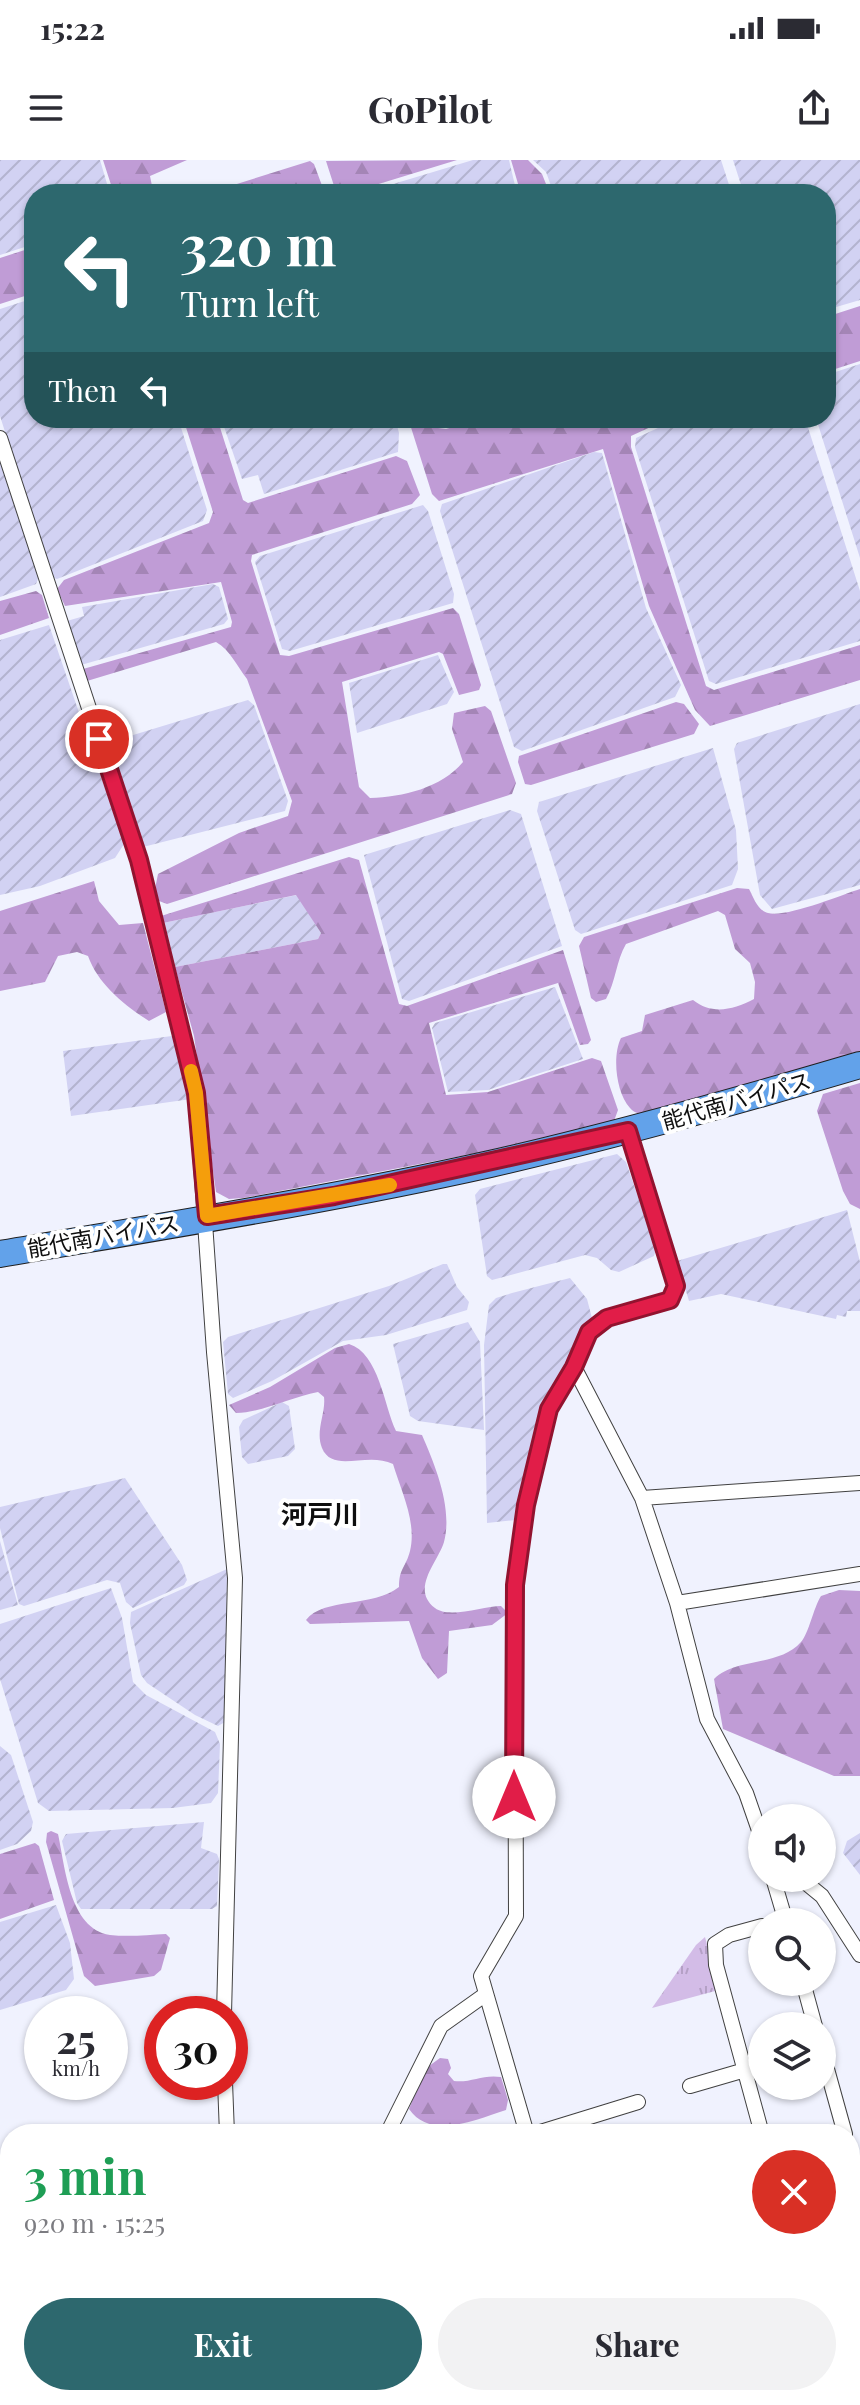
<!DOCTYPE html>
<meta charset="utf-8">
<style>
:root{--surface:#fff;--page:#f2f2f3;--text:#2b2b33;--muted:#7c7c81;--accent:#2d686e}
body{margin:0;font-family:"Playfair Display","Noto Sans JP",serif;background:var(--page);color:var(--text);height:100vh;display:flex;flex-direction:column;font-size:30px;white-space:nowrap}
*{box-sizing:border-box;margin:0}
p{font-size:26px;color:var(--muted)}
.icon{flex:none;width:44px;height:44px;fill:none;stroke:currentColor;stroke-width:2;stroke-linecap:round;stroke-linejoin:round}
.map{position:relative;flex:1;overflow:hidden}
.sheet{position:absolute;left:0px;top:1964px;width:860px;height:282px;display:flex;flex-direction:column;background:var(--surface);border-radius:32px 32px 0 0;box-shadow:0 2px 6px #0004}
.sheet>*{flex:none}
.banner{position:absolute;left:24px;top:24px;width:812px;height:244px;border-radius:32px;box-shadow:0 2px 6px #0004;background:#2d686e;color:#fff;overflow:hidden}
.controls{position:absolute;left:748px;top:1644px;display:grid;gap:16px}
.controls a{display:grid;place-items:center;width:88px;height:88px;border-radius:50%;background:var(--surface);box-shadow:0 2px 6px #0004;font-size:40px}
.speed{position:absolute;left:24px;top:1836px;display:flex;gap:16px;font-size:40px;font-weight:700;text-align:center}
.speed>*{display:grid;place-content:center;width:104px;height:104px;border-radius:50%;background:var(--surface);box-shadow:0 2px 6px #0004;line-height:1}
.speed small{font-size:20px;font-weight:400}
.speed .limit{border:12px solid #d22;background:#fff;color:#111}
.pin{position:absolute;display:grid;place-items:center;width:68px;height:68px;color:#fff;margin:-34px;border:4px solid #fff;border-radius:50%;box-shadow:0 2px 8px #0007}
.me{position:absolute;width:88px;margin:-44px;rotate:0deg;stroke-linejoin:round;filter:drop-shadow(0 0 6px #0008)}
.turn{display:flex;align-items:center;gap:28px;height:168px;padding:0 24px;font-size:36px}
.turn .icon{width:104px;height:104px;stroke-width:2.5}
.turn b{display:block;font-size:56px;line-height:68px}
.then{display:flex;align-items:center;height:76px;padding:0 24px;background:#0003;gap:16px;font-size:30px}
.round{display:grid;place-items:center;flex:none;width:84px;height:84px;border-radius:42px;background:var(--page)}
.headline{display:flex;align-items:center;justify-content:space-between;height:136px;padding:0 24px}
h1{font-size:48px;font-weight:700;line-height:60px;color:#1e9e55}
.button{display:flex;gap:16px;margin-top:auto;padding:16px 24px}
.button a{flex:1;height:92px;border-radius:48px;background:var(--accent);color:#fff;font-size:32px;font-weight:700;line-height:92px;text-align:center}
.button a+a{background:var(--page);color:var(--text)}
.status{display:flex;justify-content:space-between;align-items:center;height:56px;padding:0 40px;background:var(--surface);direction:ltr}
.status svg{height:22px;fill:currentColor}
header{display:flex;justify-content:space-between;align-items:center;height:104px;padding:0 24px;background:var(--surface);font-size:36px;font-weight:700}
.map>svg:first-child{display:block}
.industrial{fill:url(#industrial-grid)}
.farmland{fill:url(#farmland-furrows)}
.grass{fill:url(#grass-dots)}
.forest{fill:url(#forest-firs)}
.park{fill:url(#park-tufts)}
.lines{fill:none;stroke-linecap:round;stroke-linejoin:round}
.street-casing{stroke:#414141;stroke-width:16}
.highway-casing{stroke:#1f1f1f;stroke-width:28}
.street{stroke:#fff;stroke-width:14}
.highway{stroke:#62a2ea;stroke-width:26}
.route-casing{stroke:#92132f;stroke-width:20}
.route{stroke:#e11d48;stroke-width:14}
.slow{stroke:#f59e0b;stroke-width:14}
.labels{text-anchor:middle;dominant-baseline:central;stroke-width:8;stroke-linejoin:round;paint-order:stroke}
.street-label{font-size:22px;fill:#0e0e0e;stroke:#fff}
.quarter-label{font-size:26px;font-weight:bold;fill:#0e0e0e;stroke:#fff}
</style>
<div class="status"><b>15:22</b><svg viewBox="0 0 49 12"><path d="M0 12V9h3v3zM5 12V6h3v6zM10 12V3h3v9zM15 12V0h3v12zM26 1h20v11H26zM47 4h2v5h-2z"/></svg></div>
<header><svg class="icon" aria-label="menu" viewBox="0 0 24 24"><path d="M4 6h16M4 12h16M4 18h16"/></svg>GoPilot<svg class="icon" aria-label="share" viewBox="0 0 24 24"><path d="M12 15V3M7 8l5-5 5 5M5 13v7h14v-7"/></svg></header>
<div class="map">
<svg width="860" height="2245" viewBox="0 0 860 2245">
<defs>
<pattern id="industrial-grid" width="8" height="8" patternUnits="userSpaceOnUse" patternTransform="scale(2)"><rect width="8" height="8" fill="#e4ece3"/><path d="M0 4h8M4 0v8" fill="none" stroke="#c2c9c2"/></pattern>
<pattern id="farmland-furrows" width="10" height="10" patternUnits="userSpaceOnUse" patternTransform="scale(2)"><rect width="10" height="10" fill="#d2d2f3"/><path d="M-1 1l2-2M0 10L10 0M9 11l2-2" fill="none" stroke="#b3b3cf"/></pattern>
<pattern id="grass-dots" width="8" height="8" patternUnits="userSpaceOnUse" patternTransform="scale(2)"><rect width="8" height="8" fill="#d3bce7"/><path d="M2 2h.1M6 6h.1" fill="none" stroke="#b4a0c5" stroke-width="1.8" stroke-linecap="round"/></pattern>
<pattern id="forest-firs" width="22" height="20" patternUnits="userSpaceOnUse" patternTransform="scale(2)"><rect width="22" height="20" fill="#c09cd6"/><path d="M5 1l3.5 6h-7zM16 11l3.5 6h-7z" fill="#a485b6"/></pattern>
<pattern id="park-tufts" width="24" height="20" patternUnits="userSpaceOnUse" patternTransform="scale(2)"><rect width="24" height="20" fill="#d3bce7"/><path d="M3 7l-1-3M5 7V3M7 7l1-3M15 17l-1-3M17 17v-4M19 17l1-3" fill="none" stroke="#b4a0c5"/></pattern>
</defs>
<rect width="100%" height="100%" fill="#f0f2fe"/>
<path class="industrial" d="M860,2048V2245H720L722,2236H850V2064Z"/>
<path class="farmland" d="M0,0H100L110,34H34V84L0,95Z
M473,0H509L517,34H360Z
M533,0H721L732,34H554L546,12Z
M733,0H860V140L826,150V34H744Z
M34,138V258H178L207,350L203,361L57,419L51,417L0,256V149Z
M860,204V398L816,258H826V215Z
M221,258H395L399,273L398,292L264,334L258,315L242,319Z
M680,258H805L860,431V481L716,524L709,521L635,287L636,278Z
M594,292L602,293L646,448L681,525L675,537L522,591L514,587L440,351L442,344Z
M0,293L40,413L36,424L0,437Z
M423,345L428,351L454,434L453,443L290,491L282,489L255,402L260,396Z
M213,424L219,427L228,459L224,464L81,505L67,461L84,456L82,447Z
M49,465L124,684L115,698L40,726L0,735V480Z
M438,495L454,532L447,544L357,573L349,523Z
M248,540L254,545L288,641L285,651L139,688L107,583Z
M860,544V725L772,749L760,735L734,589L737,583Z
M713,588L736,670L738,709L732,725L581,774L575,770L537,651L539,642Z
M510,650L521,654L562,786L409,841L402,839L364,695Z
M297,735L321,773L318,779L175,807L163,763Z
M555,827L583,899L488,930L448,932L432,868L435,863Z
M179,875L191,939L71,956L63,891Z
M617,994L626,1002L656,1089L654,1096L619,1112L611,1110L597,1098L585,1095L492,1120L487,1116L475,1035L480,1029Z
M847,1050L860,1102V1151H847L846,1157L837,1155L836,1159L721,1134L689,1141L677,1101Z
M443,1104H447L457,1127L469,1142L467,1150L386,1175L343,1181L272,1221L233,1238L228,1234L223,1182L228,1177L389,1126Z
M570,1118L587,1139L592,1158L546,1239L518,1357L516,1360L487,1363L484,1185L489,1145L496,1138L512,1133Z
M468,1162L480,1182L484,1270L418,1261L410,1256L393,1184Z
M282,1242L289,1246L295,1289L288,1296L248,1304L242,1297L239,1267L243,1260Z
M125,1318L182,1405L187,1420L184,1425L133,1448L126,1442L120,1423L107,1420L24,1446L19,1444L0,1368V1347Z
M0,1381L18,1445L0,1450Z
M227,1409L225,1562L218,1566L195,1555L147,1523L141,1515L130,1463L131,1452Z
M111,1428L122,1458L133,1522L146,1535L215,1572L220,1584L218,1633L211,1643L173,1648L49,1651L38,1643L0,1519V1464Z
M0,1586L11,1595L33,1662L31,1671L17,1684L0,1690Z
M204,1662L201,1688L217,1694L219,1699L217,1746L212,1749H81L77,1743L62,1681L66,1674Z
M860,1673V1715L843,1693L847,1681Z
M56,1745L70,1783L74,1819L66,1830L0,1850V1762Z"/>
<path class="grass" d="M442,2236H478L480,2243L505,2236H584L587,2245H444Z"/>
<path class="forest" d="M103,0H187L150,16L152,26L165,34H114Z
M457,0L346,34L335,29L326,1Z
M511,0H528L542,14L550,34H521Z
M310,1L314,4L324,31L321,34H205Z
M34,87V133L0,144V98Z
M860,146V201L826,212V157Z
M183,258H217L243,340L248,343L396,296L407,301L420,335L412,344L252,395L251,401L280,495L289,496L453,448L459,454L481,525L479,530L459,535L443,494L439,492L342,522L359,627L370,638C403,637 441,628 463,602L452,569L454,553L485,546L491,551L516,623L512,634L167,744L159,741L155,729L158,714L239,673L288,656L292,641L247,519C236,505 231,491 216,482L87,521L83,509L231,467L232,462L221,422L65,446L57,429L64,420L209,363L213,352Z
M408,258H434L438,268L446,269L485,258H670L631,276V287L706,526L714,530L860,485V520L710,566L695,550L649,446L603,289L439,341L432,334Z
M36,431L42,435L49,458L0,475V441Z
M676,542L684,544L699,564L694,574L531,625L525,624L518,602L519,596Z
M349,697L359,700L399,844L407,846L563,790L591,880L588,884L580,885L558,823L429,863L446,935L488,932L592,898L601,901L618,950L614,961L482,992L243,1038L229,1039L216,1032L194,876L175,807L318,779L321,773L296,735L163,763L161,756Z
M94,721L99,741L119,765L143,763L166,852L149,861C124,845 98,824 88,796L77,792L58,796L45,822L0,831V751Z
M737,728L749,729C754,738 757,750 768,753C786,758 841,735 860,729V893L648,955C641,954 635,954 630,948C616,933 612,896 621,878L642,871L645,855L693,840C712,855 733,850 754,839L755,822L750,803L735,789L725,755L718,751L626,784C616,801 616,821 606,839L596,842L591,838L579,786L584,777Z
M860,923V1049L850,1044L843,1031L817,951L823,934Z
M349,1184C379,1193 384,1246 396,1271L422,1275C435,1305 453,1348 444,1382C438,1402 410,1429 435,1448C449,1459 484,1446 501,1446L508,1453L492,1465L449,1471L447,1513L438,1519L422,1498L409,1461L310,1464L306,1460C324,1437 373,1448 399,1427C399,1408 406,1407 410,1391C417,1362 401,1331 393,1304C367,1291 333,1314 322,1288C315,1271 326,1253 324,1237L318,1232C291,1237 264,1252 236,1253L229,1245L270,1227L335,1188Z
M839,1430L860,1431V1616H834L723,1569L714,1519C736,1497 779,1507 801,1482C809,1473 813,1449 821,1436Z
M51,1671L58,1674C65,1705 69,1769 110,1775C128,1777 148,1775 166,1774L170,1778L161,1810L154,1816L95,1826L84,1816L46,1682L47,1673Z
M35,1683L39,1686L54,1740L0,1759V1694Z
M440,1898L448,1899L451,1908L448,1914L454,1921C471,1923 483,1914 501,1917L508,1940L506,1950C477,1959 431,1981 409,1949L425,1909Z"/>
<path class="park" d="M705,1777L719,1830L652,1848L696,1785Z"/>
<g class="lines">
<g class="street-casing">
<path id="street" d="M0,278L139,700L196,933L214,1192L235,1418L224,1854
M574,1207L642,1338L677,1443L707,1559L746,1633L762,1679
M642,1338L860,1323
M677,1443L860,1414
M773,1718L786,1762
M800,1718L822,1736L860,1795
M762,1766L729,1775L715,1784L716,1805L762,1974
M803,1822L815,1866
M822,1891L845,1974
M225,1922L227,1974
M690,1926L745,1910
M387,1974L441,1866L486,1834
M527,1974L481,1816L516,1756L515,1425L526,1345L549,1249L574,1207L589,1172L607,1158L670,1140L676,1126L628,971
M534,1974L638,1942
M850,1992L860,2028
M850,2056L860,2036
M0,2081L10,2091
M154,2236L164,2245
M310,2236L311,2245
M596,2236L599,2245
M326,2245L329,2236
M714,2245L717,2236"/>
</g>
<g class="highway-casing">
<path id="highway" d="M0,1094C164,1066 328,1040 490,1004C614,976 738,941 860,905"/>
</g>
<use href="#street" class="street"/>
<use href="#highway" class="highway"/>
</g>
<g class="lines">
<g class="route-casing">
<path id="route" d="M99,579L139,700L196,933L207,1056L334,1036L628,971L676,1126L670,1140L607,1158L589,1172L574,1207L549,1249L526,1345L515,1425L514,1637"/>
</g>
<use href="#route" class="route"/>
<path class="slow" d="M191,911L196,933L207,1056L390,1025"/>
</g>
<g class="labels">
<g class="street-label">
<text transform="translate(736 940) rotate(-16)">能代南バイパス</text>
<text transform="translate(103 1075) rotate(-10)">能代南バイパス</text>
</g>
<g class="quarter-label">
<text x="320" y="1353">河戸川</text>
</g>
</g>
</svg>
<div class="controls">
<a><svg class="icon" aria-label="sound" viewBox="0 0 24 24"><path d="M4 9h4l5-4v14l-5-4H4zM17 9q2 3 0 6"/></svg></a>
<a><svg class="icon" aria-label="search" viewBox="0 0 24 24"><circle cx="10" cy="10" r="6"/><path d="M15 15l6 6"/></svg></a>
<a><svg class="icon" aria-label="layers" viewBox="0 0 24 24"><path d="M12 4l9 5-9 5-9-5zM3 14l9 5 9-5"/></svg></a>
</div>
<div class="speed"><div>25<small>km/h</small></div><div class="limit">30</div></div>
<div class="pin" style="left:99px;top:579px;background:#d93025"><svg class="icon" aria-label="arrive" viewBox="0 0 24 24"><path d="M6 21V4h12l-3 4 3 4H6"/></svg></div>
<svg class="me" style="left:514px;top:1637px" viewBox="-20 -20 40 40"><circle r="19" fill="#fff"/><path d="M0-13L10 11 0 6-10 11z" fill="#e11d48"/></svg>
<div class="banner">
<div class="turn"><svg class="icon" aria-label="left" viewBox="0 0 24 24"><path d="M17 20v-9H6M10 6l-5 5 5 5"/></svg><div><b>320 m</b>Turn left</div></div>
<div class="then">Then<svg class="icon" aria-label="left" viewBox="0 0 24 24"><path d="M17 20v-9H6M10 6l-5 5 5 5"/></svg></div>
</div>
<section class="sheet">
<div class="headline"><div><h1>3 min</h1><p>920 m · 15:25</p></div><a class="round" style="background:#d93025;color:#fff"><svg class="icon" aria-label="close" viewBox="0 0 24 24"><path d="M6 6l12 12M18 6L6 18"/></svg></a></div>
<div class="button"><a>Exit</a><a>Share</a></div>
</section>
</div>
